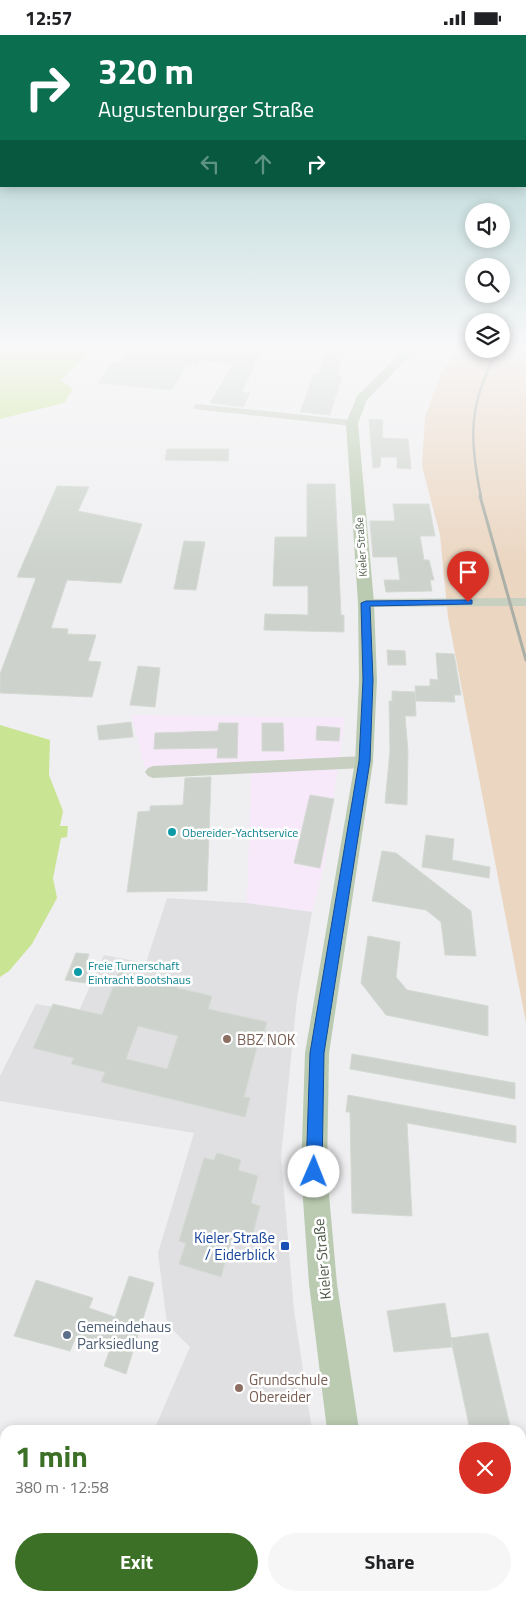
<!DOCTYPE html>
<meta charset="utf-8">
<style>
:root{--surface:#fff;--page:#f6f6f6;--text:#202124;--muted:#757577;--accent:#3c7026}
body{margin:0;font-family:"Titillium Web",sans-serif;background:var(--page);color:var(--text);height:100vh;display:flex;flex-direction:column;font-size:19px;white-space:nowrap}
*{box-sizing:border-box;margin:0}
p{font-size:16px;color:var(--muted)}
.icon{flex:none;width:28px;height:28px;fill:none;stroke:currentColor;stroke-width:2;stroke-linecap:round;stroke-linejoin:round}
.map{position:relative;flex:1;overflow:hidden}
.panel{position:absolute;left:0px;top:1390px;width:526px;height:176px;display:flex;flex-direction:column;background:var(--surface);border-radius:15px 15px 0 0;box-shadow:0 2px 12px #0003}
.panel>*{flex:none}
.guide{position:absolute;left:0px;top:0px;width:526px;height:152px;box-shadow:0 2px 12px #0003;background:#0b6e4f;color:#fff;overflow:hidden}
.tools{position:absolute;left:465px;top:168px;display:grid;gap:10px}
.tools a{display:grid;place-items:center;width:45px;height:45px;border-radius:50%;background:var(--surface);box-shadow:0 2px 12px #0003;font-size:25px}
.pin{position:absolute;display:grid;place-items:center;width:42px;height:42px;color:#fff;margin:-51px -21px;border-radius:50% 50% 50% 0;rotate:-45deg;box-shadow:0 0 5px #0007}
.pin .icon{rotate:45deg}
.me{position:absolute;width:55px;margin:-28px;rotate:1deg;stroke-linejoin:round;filter:drop-shadow(0 0 4px #0008)}
.turn{display:flex;align-items:center;gap:18px;height:105px;padding:0 15px;font-size:22px}
.turn .icon{width:65px;height:65px;stroke-width:2.5}
.turn b{display:block;font-size:35px;line-height:42px}
.lanes{display:flex;align-items:center;height:48px;padding:0 15px;background:#0003;justify-content:center;gap:25px;direction:ltr}
.lanes .off{opacity:.35}
.round{display:grid;place-items:center;flex:none;width:52px;height:52px;border-radius:26px;background:var(--page)}
.headline{display:flex;align-items:center;justify-content:space-between;height:85px;padding:0 15px}
h1{font-size:30px;font-weight:700;line-height:38px;color:var(--accent)}
.action{display:flex;gap:10px;margin-top:auto;padding:10px 15px}
.action a{flex:1;height:58px;border-radius:30px;background:var(--accent);color:#fff;font-size:20px;font-weight:700;line-height:58px;text-align:center}
.action a+a{background:var(--page);color:var(--text)}
.status{display:flex;justify-content:space-between;align-items:center;height:35px;padding:0 25px;background:var(--surface);direction:ltr}
.status svg{height:14px;fill:currentColor}
.map>svg:first-child{display:block}
.commercial{fill:#f7e9fa}
.education{fill:#e0e0e2}
.green{fill:#ebd6c1}
.water{fill:#c9e492}
.building{fill:#cdd3cc;stroke:#d4d9d3;fill-rule:evenodd}
.lines{fill:none;stroke-linecap:round;stroke-linejoin:round}
.minor{fill:#c7cfc0;fill-rule:evenodd}
.major{fill:#bbcbb1;fill-rule:evenodd}
.rail-far1{stroke:#a9afa6;stroke-width:2.5}
.rail{stroke:#a9afa6;stroke-width:3}
.route{fill:#1a73e8;stroke:#114b97}
.culture-dot{fill:#0f9aa8;stroke:#fff;stroke-width:2}
.education-dot{fill:#8d6e63;stroke:#fff;stroke-width:2}
.transit-dot{fill:#1a4fb4;stroke:#fff;stroke-width:2}
.service-dot{fill:#5c6f8a;stroke:#fff;stroke-width:2}
.labels{text-anchor:middle;dominant-baseline:central;stroke-width:5;stroke-linejoin:round;paint-order:stroke}
.far-street-label{font-size:11px;fill:#4f5a48;stroke:#fff}
.culture-label{font-size:12px;fill:#0d838f;stroke:#fff;text-anchor:start}
.near-education-label{font-size:15px;fill:#785e54;stroke:#fff;text-anchor:start}
.near-transit-label{font-size:15px;fill:#164399;stroke:#fff;text-anchor:end}
.near-street-label{font-size:15px;fill:#4f5a48;stroke:#fff}
.near-service-label{font-size:15px;fill:#4e5e75;stroke:#fff;text-anchor:start}
</style>
<div class="status"><b>12:57</b><svg viewBox="0 0 49 12"><path d="M0 12V9h3v3zM5 12V6h3v6zM10 12V3h3v9zM15 12V0h3v12zM26 1h20v11H26zM47 4h2v5h-2z"/></svg></div>
<div class="map">
<svg width="526" height="1566" viewBox="0 0 526 1566">
<rect width="100%" height="100%" fill="#efeff1"/>
<path class="commercial" d="M131,680L345,683L324,832L312,877L247,868L251,739L147,740Z"/>
<path class="education" d="M167,863L247,868L312,877L297,964L281,1122L294,1275L312,1395H154L190,1312L167,1289L158,1218L194,1098L0,1066V1041L36,969L79,976L104,920L146,928Z
M5,1471V1561H337V1566H0V1473Z"/>
<path class="green" d="M460,310H474V314H501V310H526V988L448,582L440,500L422,431L425,382L440,341Z"/>
<path class="water" d="M0,310H97L61,345L73,354L64,368L0,384Z
M0,690L50,705L49,740L63,776L60,791H68L67,802L61,803L53,843L57,863L32,909L9,936L0,942Z"/>
<path class="building" d="M132,310H264L242,357L250,358L243,372L210,368L233,329L201,325L197,331L187,330L171,355L98,348L113,327L119,328Z
M328,310H346L337,340L342,341L330,380L300,377L314,339H318Z
M369,384L383,385L382,403L408,404L411,434L397,433V422H381L380,432L373,433Z
M167,414H229L228,426L165,425Z
M307,449H335L341,580H344V597L264,595L265,579L308,580V551H273L275,502H307Z
M57,451L89,452L78,476L142,489L121,548L67,545L51,593L68,594L67,599L96,600L88,626L101,627L92,662L0,658V639L36,543L17,542Z
M393,469H429L435,501H420L424,525H429L434,545H430L432,556L386,557L384,545H400L397,522H373L370,486H395Z
M184,506L205,507L196,555L174,554Z
M387,615L405,616L406,630H388Z
M436,618L454,619L461,660H454L455,667L416,666L415,651H430V644L438,645Z
M138,631L160,633L155,672L130,670Z
M392,656L415,657L416,681H405L408,717L407,770L385,768L390,715L389,666H392Z
M131,687L133,702L99,705L97,691Z
M219,688H238L237,723H217L218,713L154,714L155,698L218,696Z
M262,688H283L284,716H262Z
M317,691L340,693L339,706L316,705Z
M211,742L207,856L127,857L138,777L150,776V771L183,770L185,743Z
M310,760L334,764L320,833L294,828Z
M426,800L454,804L452,825L490,832L489,843L422,832Z
M382,816L396,818L471,876L476,921L445,920L441,887L426,875L372,866Z
M368,901L400,907L396,942L407,955L488,971V1001L386,980L361,948Z
M76,918L89,919L86,929H90L85,948L65,945Z
M119,937L178,950L177,953L212,961L208,974L267,987L262,1005L259,1004L244,1062L250,1063L245,1082L101,1047L105,1037L71,1029L74,1023L33,1013L53,969L102,980ZM138,991L178,1001L167,1034L126,1024Z
M352,1019L515,1048V1064L350,1034Z
M348,1060L516,1091V1108L407,1088L412,1181L352,1178L350,1077H346Z
M217,1118L241,1125L238,1135L258,1141L251,1168L260,1171L250,1210L231,1205L221,1242L179,1229L186,1208L179,1206L204,1123L214,1125Z
M129,1241L154,1248L126,1339L104,1331L110,1314L76,1302L70,1316L14,1301L36,1245L93,1263L89,1273L115,1282Z
M445,1268L451,1303L488,1298L511,1395H470L451,1305L452,1312L394,1317L387,1276Z"/>
<g class="lines">
<path class="minor" d="M198,369L352,385L357,388L352,391L194,374V370Z
M526,563V571L366,572L360,568L366,564Z
M364,721L369,723L372,727L369,731L364,733L153,743L148,741L145,737L148,733L153,731Z"/>
<path class="major" d="M408,310H420L367,365L358,388L374,568L377,645L373,727L329,1018L327,1137L337,1249L359,1395H327L309,1249L301,1137L305,1018L355,727L359,645L358,568L346,388L357,361Z
M351,1561H385L386,1566H352Z"/>
<path class="rail-far1" d="M481,462C469,404 468,367 499,314"/>
<path class="rail" d="M480,461L526,625"/>
</g>
<linearGradient id="sky" x2="0" y2="1"><stop stop-color="#9bc7c6"/><stop offset="0.59" stop-color="#f8f8f9"/><stop offset="1" stop-color="#f8f8f9" stop-opacity="0"/></linearGradient>
<rect width="526" height="529" fill="url(#sky)"/>
<path class="route" d="M468,565H472V569L370,571L373,645L370,726L324,1018L322,1137L319,1143L314,1145L309,1143L306,1137L310,1018L359,726L363,645L361,568L366,566Z"/>
<g class="culture-dot">
<circle cx="172" cy="797" r="5"/>
<circle cx="78" cy="937" r="5"/>
</g>
<g class="education-dot">
<circle cx="227" cy="1004" r="5"/>
<circle cx="239" cy="1353" r="5"/>
</g>
<rect class="transit-dot" x="280" y="1206" width="10" height="10" rx="2.5"/>
<circle class="service-dot" cx="67" cy="1300" r="5"/>
<g class="labels">
<g class="far-street-label">
<text transform="translate(361 512) rotate(-94)">Kieler Straße</text>
</g>
<g class="culture-label">
<text x="182" y="797">Obereider-Yachtservice</text>
<text x="88" y="930">Freie Turnerschaft<tspan x="88" dy="14">Eintracht Bootshaus</tspan></text>
</g>
<g class="near-education-label">
<text x="237" y="1004">BBZ NOK</text>
<text x="249" y="1344">Grundschule<tspan x="249" dy="17">Obereider</tspan></text>
</g>
<g class="near-transit-label">
<text x="275" y="1202">Kieler Straße<tspan x="275" dy="17">/ Eiderblick</tspan></text>
</g>
<g class="near-street-label">
<text transform="translate(322 1224) rotate(-95)">Kieler Straße</text>
</g>
<g class="near-service-label">
<text x="77" y="1291">Gemeindehaus<tspan x="77" dy="17">Parksiedlung</tspan></text>
</g>
</g>
</svg>
<div class="tools">
<a><svg class="icon" aria-label="sound" viewBox="0 0 24 24"><path d="M4 9h4l5-4v14l-5-4H4zM17 9q2 3 0 6"/></svg></a>
<a><svg class="icon" aria-label="search" viewBox="0 0 24 24"><circle cx="10" cy="10" r="6"/><path d="M15 15l6 6"/></svg></a>
<a><svg class="icon" aria-label="layers" viewBox="0 0 24 24"><path d="M12 4l9 5-9 5-9-5zM3 14l9 5 9-5"/></svg></a>
</div>
<div class="pin" style="left:468px;top:567px;background:#d93025"><svg class="icon" aria-label="arrive" viewBox="0 0 24 24"><path d="M6 21V4h12l-3 4 3 4H6"/></svg></div>
<svg class="me" style="left:314px;top:1137px" viewBox="-20 -20 40 40"><circle r="19" fill="#fff"/><path d="M0-13L10 11 0 6-10 11z" fill="#1a73e8"/></svg>
<div class="guide">
<div class="turn"><svg class="icon" aria-label="right" viewBox="0 0 24 24"><path d="M7 20v-9h11M14 6l5 5-5 5"/></svg><div><b>320 m</b>Augustenburger Straße</div></div>
<div class="lanes"><svg class="icon off" aria-label="left" viewBox="0 0 24 24"><path d="M17 20v-9H6M10 6l-5 5 5 5"/></svg><svg class="icon off" aria-label="ahead" viewBox="0 0 24 24"><path d="M12 20V5M6 11l6-6 6 6"/></svg><svg class="icon" aria-label="right" viewBox="0 0 24 24"><path d="M7 20v-9h11M14 6l5 5-5 5"/></svg></div>
</div>
<section class="panel">
<div class="headline"><div><h1>1 min</h1><p>380 m · 12:58</p></div><a class="round" style="background:#d93025;color:#fff"><svg class="icon" aria-label="close" viewBox="0 0 24 24"><path d="M6 6l12 12M18 6L6 18"/></svg></a></div>
<div class="action"><a>Exit</a><a>Share</a></div>
</section>
</div>
